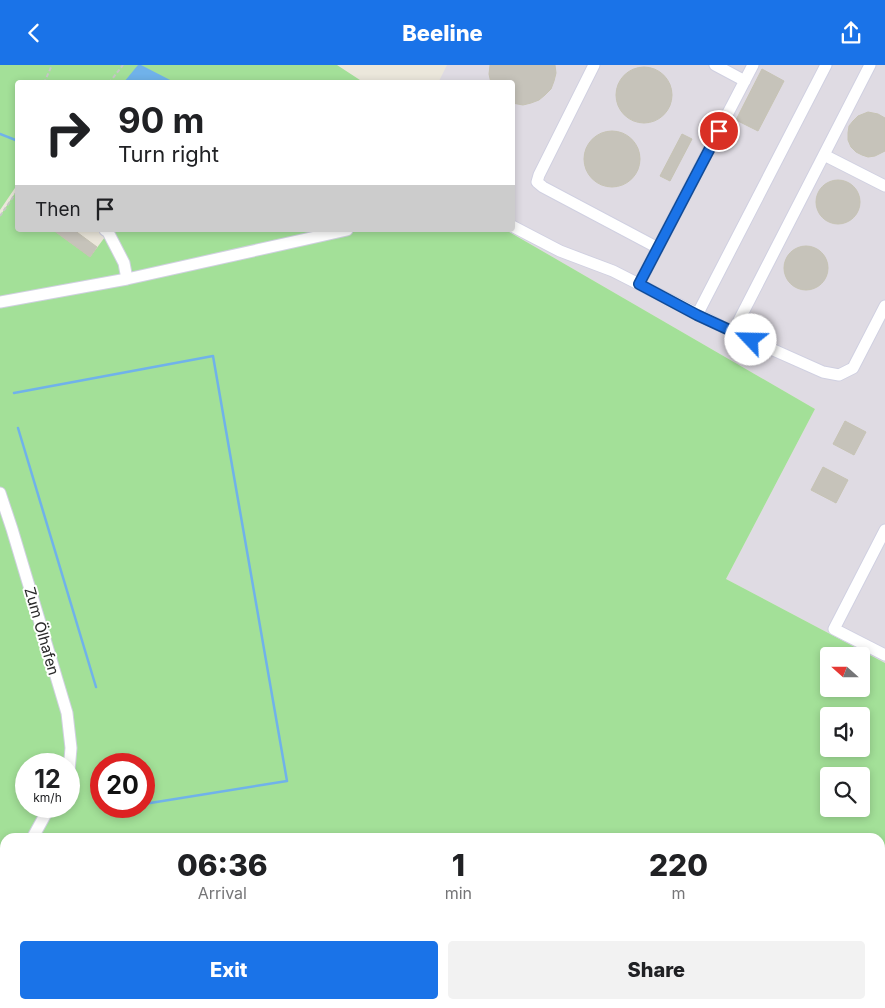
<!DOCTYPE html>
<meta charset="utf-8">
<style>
:root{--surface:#fff;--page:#f2f2f2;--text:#202124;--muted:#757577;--accent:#1a73e8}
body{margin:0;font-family:Inter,sans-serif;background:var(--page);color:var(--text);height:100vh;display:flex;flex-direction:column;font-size:19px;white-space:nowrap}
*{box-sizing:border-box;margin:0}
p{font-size:16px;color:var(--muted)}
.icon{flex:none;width:28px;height:28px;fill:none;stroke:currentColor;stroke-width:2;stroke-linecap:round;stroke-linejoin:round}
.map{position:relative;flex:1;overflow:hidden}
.details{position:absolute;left:0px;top:768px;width:885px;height:176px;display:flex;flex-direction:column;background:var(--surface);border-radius:15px 15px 0 0;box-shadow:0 2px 8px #0003}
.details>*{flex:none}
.guide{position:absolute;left:15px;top:15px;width:500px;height:152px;border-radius:5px;box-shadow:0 2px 8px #0003;background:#fff;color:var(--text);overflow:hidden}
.needle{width:32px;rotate:291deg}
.controls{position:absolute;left:820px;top:582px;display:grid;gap:10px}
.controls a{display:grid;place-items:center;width:50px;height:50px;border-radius:5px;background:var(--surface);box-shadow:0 2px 8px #0003;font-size:25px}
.speed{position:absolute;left:15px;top:688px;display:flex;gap:10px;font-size:25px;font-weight:700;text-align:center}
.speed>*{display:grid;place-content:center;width:65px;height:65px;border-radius:50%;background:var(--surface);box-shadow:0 2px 8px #0003;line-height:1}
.speed small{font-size:12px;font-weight:400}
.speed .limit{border:8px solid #d22;background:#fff;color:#111}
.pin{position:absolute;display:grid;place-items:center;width:42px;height:42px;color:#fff;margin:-21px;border:2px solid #fff;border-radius:50%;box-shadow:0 1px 5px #0007}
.me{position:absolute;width:55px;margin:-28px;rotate:294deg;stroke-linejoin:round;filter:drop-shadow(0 0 4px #0008)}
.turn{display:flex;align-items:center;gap:18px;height:105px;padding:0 20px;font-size:22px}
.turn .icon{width:65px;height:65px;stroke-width:2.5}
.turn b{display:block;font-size:35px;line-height:42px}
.then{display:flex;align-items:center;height:48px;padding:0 20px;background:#0003;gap:10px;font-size:19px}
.eta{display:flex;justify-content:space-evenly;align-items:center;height:85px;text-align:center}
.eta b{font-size:30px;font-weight:800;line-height:35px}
.cta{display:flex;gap:10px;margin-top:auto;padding:10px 20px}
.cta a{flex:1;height:58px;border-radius:5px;background:var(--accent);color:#fff;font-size:20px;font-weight:800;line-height:58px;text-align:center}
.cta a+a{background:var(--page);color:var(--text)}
header{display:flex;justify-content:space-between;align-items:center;height:65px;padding:0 20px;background:var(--accent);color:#fff;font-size:22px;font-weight:800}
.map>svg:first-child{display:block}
.industrial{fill:#dfdbe3}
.green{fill:#a3e098;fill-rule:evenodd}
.water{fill:#70b2ea}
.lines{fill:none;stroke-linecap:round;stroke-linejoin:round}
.stream{stroke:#70b2ea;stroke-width:2.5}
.building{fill:#c6c3ba;stroke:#c6c3b4}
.minor-casing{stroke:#d0d0e1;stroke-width:13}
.path{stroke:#c7c7c7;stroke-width:2;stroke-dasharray:4 2.5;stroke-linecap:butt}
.minor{stroke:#fff;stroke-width:11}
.route-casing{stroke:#114b97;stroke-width:12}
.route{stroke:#1a73e8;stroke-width:9}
.labels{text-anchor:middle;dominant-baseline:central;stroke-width:4;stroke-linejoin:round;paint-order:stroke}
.street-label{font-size:15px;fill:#292929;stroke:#fff}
</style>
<header><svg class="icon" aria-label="back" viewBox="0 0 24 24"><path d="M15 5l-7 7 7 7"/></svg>Beeline<svg class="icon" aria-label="share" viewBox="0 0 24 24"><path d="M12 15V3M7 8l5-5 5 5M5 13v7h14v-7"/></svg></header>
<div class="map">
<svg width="885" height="943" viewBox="0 0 885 943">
<rect width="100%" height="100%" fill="#ebe7db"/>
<path class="industrial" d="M447,0H885V598L726,514L815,344L506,165H512V18H438Z
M5,833V939H258L260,943H0V835Z"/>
<path class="green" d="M0,0H337L363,17L18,18L17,120L0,145Z
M17,125L18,165H53L90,192L108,168L105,165H506L815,344L726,514L885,598V868L880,869V772H5V833L0,835V151ZM829,591H861V624H829ZM829,651H861V684H829ZM26,699H69V741H26ZM101,699H144V741H101ZM829,711H861V744H829Z
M885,924V943H828L840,939H880V926Z
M258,939H623L607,943H260Z"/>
<path class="water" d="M138,0H141L174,17H124Z"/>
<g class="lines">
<path class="stream" d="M0,69L18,76
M14,328L213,291L287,716L144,739
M18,363L96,622
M123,742L130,741"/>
</g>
<path class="building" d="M490,0H555L556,8L554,16L551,24L545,30L539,35L531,38L523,40L512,38V18H491L489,9Z
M616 30a28 28 0 1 1 56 0a28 28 0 1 1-56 0Z
M762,4L784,16L758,66L736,55Z
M868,47L878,49L885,53V86L875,91L868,92L862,90L856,87L851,82L848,75V68L849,61L853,56L858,51Z
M584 94a28 28 0 1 1 56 0a28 28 0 1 1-56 0Z
M682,69L692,74L670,116L660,111Z
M816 137a22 22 0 1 1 44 0a22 22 0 1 1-44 0Z
M53,165H74L97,182L90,192Z
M784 203a22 22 0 1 1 44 0a22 22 0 1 1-44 0Z
M845,356L866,367L854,390L833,379Z
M823,402L848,415L836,438L811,425Z"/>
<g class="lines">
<g class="minor-casing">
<path id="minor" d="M594,0L539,110L537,117L543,122L658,183
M715,0L745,16
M824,90L885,121
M512,161L560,186L613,206L733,267L823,307L839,310L853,303L885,241
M105,165L108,167L124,198L127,214
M639,219L753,0
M0,237L127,214L347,165
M697,250L826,0
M733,267L870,0
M0,428L12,464L67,648L71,683L69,706
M885,465L834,564L885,590
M33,772L50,741
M0,835L5,833
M214,939L216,943
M656,939L658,943
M2,943L5,873
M141,943L158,939"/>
</g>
<path class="path" d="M44,18L52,0
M109,18L123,0
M18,78L16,82L18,83
M0,151L18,125
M880,869L885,868
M607,943L623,939"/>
<use href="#minor" class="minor"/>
</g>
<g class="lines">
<g class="route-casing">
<path id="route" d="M719,66L639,219L697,250L751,275"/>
</g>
<use href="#route" class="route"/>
</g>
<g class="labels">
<g class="street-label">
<text transform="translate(42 566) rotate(74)">Zum Ölhafen</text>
</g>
</g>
</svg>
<div class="controls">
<a><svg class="needle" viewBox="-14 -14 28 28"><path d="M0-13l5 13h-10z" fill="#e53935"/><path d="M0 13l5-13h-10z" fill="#757577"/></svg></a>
<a><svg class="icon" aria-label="sound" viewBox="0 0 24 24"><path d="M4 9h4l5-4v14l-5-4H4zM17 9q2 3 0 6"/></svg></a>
<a><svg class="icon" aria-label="search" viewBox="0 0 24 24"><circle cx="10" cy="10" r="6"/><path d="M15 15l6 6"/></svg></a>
</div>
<div class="speed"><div>12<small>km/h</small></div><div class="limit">20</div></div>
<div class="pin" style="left:719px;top:66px;background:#d93025"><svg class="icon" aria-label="arrive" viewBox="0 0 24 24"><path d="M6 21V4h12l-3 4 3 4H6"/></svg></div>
<svg class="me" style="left:751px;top:275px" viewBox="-20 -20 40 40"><circle r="19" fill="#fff"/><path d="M0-13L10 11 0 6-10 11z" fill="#1a73e8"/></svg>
<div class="guide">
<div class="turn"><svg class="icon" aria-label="right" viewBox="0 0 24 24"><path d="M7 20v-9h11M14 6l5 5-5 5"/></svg><div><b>90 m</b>Turn right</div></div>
<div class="then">Then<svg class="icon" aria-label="arrive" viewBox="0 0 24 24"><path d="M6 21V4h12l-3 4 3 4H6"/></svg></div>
</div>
<section class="details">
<div class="eta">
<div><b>06:36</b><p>Arrival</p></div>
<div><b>1</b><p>min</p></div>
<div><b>220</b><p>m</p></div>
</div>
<div class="cta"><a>Exit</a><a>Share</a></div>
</section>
</div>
